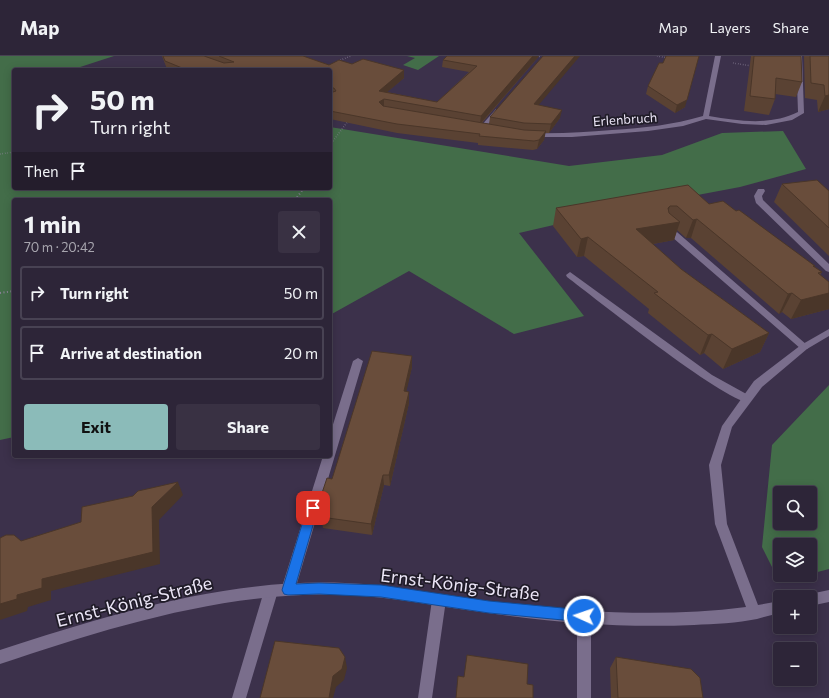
<!DOCTYPE html>
<meta charset="utf-8">
<style>
:root{--surface:#2d2538;--page:#393143;--text:#f1f3f6;--muted:#a7a5ae;--line:#484253;--accent:#8bbbb9}
body{margin:0;font-family:Commissioner,sans-serif;background:var(--page);color:var(--text);height:100vh;display:flex;flex-direction:column;font-size:15px;white-space:nowrap}
*{box-sizing:border-box;margin:0}
p{font-size:13px;color:var(--muted)}
.icon{flex:none;width:22px;height:22px;fill:none;stroke:currentColor;stroke-width:2;stroke-linecap:round;stroke-linejoin:round}
.map{position:relative;flex:1;overflow:hidden}
.side{position:absolute;left:12px;top:142px;width:320px;height:260px;display:flex;flex-direction:column;background:var(--surface);border-radius:4px;box-shadow:0 2px 10px #0003,0 0 0 1px var(--line)}
.side>*{flex:none}
.top-card{position:absolute;left:12px;top:12px;width:320px;height:122px;border-radius:4px;box-shadow:0 2px 10px #0003,0 0 0 1px var(--line);background:#2d2538;color:var(--text);overflow:hidden}
.tools{position:absolute;left:773px;top:430px;display:grid;gap:8px}
.tools a{display:grid;place-items:center;width:44px;height:44px;border-radius:4px;background:var(--surface);box-shadow:0 2px 10px #0003,0 0 0 1px var(--line);font-size:20px}
.pin{position:absolute;display:grid;place-items:center;width:34px;height:34px;color:#fff;margin:-17px;border-radius:8px;box-shadow:0 2px 6px #0006}
.me{position:absolute;width:44px;margin:-22px;rotate:273deg;stroke-linejoin:round;filter:drop-shadow(0 0 3px #0008)}
.turn{display:flex;align-items:center;gap:14px;height:84px;padding:0 12px;font-size:18px}
.turn .icon{width:52px;height:52px;stroke-width:2.5}
.turn b{display:block;font-size:28px;line-height:34px}
.then{display:flex;align-items:center;height:38px;padding:0 12px;background:#0003;gap:8px;font-size:15px}
.round{display:grid;place-items:center;flex:none;width:42px;height:42px;border-radius:4px;background:var(--page)}
.summary{display:flex;align-items:center;justify-content:space-between;height:68px;padding:0 12px}
h1{font-size:24px;font-weight:700;line-height:30px}
.button{display:flex;gap:8px;margin-top:auto;padding:8px 12px}
.button a{flex:1;height:46px;border-radius:4px;background:var(--accent);color:#111;font-size:16px;font-weight:700;line-height:46px;text-align:center}
.button a+a{background:var(--page);color:var(--text)}
ul{padding:0;list-style:none}
li{display:flex;align-items:center;gap:12px;height:54px;margin:0 8px 6px;padding:0 4px;border:2px solid var(--line);border-radius:4px}
li div{flex:1}
li b{display:block;font-size:15px}
li em{font-style:normal}
header{display:flex;align-items:center;gap:24px;box-sizing:border-box;height:56px;padding:0 20px;background:var(--surface);border-bottom:1px solid var(--line)}
header strong{font-size:19px}
nav{display:flex;gap:22px;margin-inline-start:auto;font-size:14px}
.map>svg:first-child{display:block}
.green{fill:#436d49;fill-rule:evenodd}
.lines{fill:none;stroke-linecap:round;stroke-linejoin:round}
.path-far1{stroke:#8c8399;stroke-width:1.5;stroke-dasharray:0.5 2;stroke-linecap:butt}
.path{stroke:#8c8399;stroke-width:2;stroke-dasharray:1 2.5;stroke-linecap:butt}
.service{fill:#7a6e8c;fill-rule:evenodd}
.minor{fill:#7a6e8c;fill-rule:evenodd}
.wall{fill:#5a4233}
.shaded-wall{fill:#4a3629}
.building{fill:#694d3b;stroke:#4a3629}
.route{fill:#1a73e8;stroke:#114b97}
.labels{text-anchor:middle;dominant-baseline:central;stroke-width:3.5;stroke-linejoin:round;paint-order:stroke}
.far-street-label{font-size:13px;fill:#ebe5f6;stroke:#201c28}
.near-street-label{font-size:18px;fill:#ebe5f6;stroke:#201c28}
</style>
<header>
<strong>Map</strong>
<nav><a>Map</a><a>Layers</a><a>Share</a></nav>
</header>
<div class="map">
<svg width="829" height="642" viewBox="0 0 829 642">
<rect width="100%" height="100%" fill="#3c314b"/>
<path class="green" d="M0,0H114L71,14H14V132H330V71L569,110L662,99L722,77L783,75L806,113L740,131L623,153L519,177L584,260L514,278L409,215L330,259V144H14V381L0,384Z
M407,0H439L418,14L403,9L415,2Z
M829,329V513L810,518V489H780V519H805L779,525L762,491L772,389ZM780,437H810V467H780Z"/>
<g class="lines">
<path class="path-far1" d="M537,0L543,1
M657,0L668,2
M338,5L351,0
M733,7L752,10
M330,89L348,65
M0,98L14,96"/>
<path class="path" d="M295,144L304,132
M0,237L14,235"/>
<path class="service" d="M758,133H764L765,135L762,140L763,144L829,208V216L826,215L756,147L754,140Z
M664,170H670L807,289L809,291L807,293H801L664,174Z
M570,216L712,319L750,340L751,343L750,346C731,351 591,239 567,221L566,219Z
M358,302L363,305L295,534L293,538L288,540L283,538L281,534L323,400H330V378L353,305Z
M271,529L276,531L278,535L246,642H232L264,535L266,531Z
M439,538L444,540L446,544L432,642H418L432,544L434,540Z
M584,553L589,555L591,560V642H577V560L579,555Z"/>
<path class="minor" d="M715,0H721L709,60C740,65 769,70 798,56L796,0H802L804,57L792,64L766,69L742,68L706,63L683,70L648,75L572,81H532L529,79L532,77C559,78 585,76 612,74C643,72 673,69 703,60Z
M496,53L501,54L484,73H480V71Z
M829,273V280L807,293L762,331L732,371L721,409L727,468L758,549L780,545V557C772,559 764,561 757,563C738,567 714,568 694,569C625,572 556,567 488,557C440,551 394,541 346,539C228,534 110,571 0,608V594C110,558 228,522 345,527C394,529 440,539 488,545C574,556 660,562 746,551L715,468L709,409L722,370L754,325L801,289Z
M829,534V546L810,550V541H805L810,538Z"/>
</g>
<path class="wall" d="M162,0H204L207,1L206,0H303L329,9L404,22L387,36L437,46L469,16L442,11L443,4L539,0L482,67L489,68L490,61L539,49L560,62L549,77H545L544,84L537,93L533,94L478,89V87L397,77L330,63V14H170L167,13Z
M751,0H801L802,26L796,41L775,38V43L769,59L744,55Z
M804,0H829V53L818,56L817,44L805,42Z
M648,30L685,51L675,57L646,38Z
M782,128L829,135V200L774,146Z
M709,148L736,155L815,210H814L822,216L820,219L829,226V253L791,263L782,256L779,258L691,182H686L677,174L674,184L653,188L681,213L769,277L760,296L723,313L704,297L700,299L648,257L649,253L584,200L577,201L553,170L556,152Z
M412,300V311L406,335L409,347L390,430L384,429L372,479L323,472L321,461L322,460L320,459L318,449L332,423Z
M616,601L703,642H611L610,612Z"/>
<path class="shaded-wall" d="M533,0H539L480,68L481,60Z
M575,0H580L532,57L534,48Z
M404,14V22L379,43V35Z
M829,39V53L818,56L825,40Z
M384,43V52L379,46Z
M687,44L685,51L675,57L677,49Z
M562,54L560,62L549,77L551,68Z
M546,75L544,84L537,93L539,84Z
M670,150L664,168L680,166L674,184L631,192L636,173Z
M697,163L691,182H686L693,164Z
M588,181L584,200L577,201L581,183Z
M792,237L782,256L779,258L788,238Z
M829,237V253L791,263L801,244Z
M769,277L760,296L723,313L732,293Z
M712,278L704,297L700,299L708,279Z
M412,300V311L404,346V335Z
M409,336V347L390,430L389,419Z
M383,419L384,429L372,479L371,468Z
M178,426L183,439L159,464L160,508L51,535V544L28,551L27,555L0,564V548L17,539L152,451Z
M345,601L347,612L344,624L336,631L333,642H329L333,620Z"/>
<path class="building" d="M163,0H204L224,7L234,6L219,0H303L329,9L339,4L352,8L363,3L404,14L379,35L437,46L477,10L443,4L447,0H533L481,60L384,43L379,46L383,50L524,74L546,75L539,84L534,85L479,80L480,78L397,68L330,55V37L336,35L334,32H330V14H187L165,5Z
M543,0H575L534,48L562,54L551,68L524,67L490,61Z
M666,0H699L687,44L677,49L648,30L659,7H663Z
M754,0H801L802,26L776,22L775,43L750,40Z
M810,0H829V39L825,40L824,29L811,27Z
M817,124L829,135V172L782,128Z
M688,129L709,148L723,145L736,155L739,154L815,210H813L822,216L818,217L829,226V237L801,244L792,237L788,238L697,163L693,164L677,150H670L668,152L669,157L680,166L636,173L681,213L769,277L732,293L712,278L708,279L654,237L658,236L588,181L581,183L556,152Z
M372,295L412,300L404,335L409,336L389,419H383L371,468L321,461L324,449H318L327,422L332,423Z
M178,426L152,451L153,496L42,523V532L17,539V543L0,548V482L6,479H14L21,485L81,466L82,451L133,440L138,435Z
M275,585L339,592L345,601L342,613L333,620L329,642H260Z
M467,599L528,608L527,628L533,629V642H456L458,620L464,621Z
M616,601L691,613L700,622L703,642H618Z"/>
<path class="route" d="M313,448L317,449L318,452L296,528L319,527L381,529L489,545L584,554L588,555L590,560L588,564L584,566L489,557L381,541L319,538L288,539L284,538L282,534L307,452L309,449Z"/>
<g class="labels">
<g class="far-street-label">
<text transform="translate(625 63) rotate(-4)">Erlenbruch</text>
</g>
<g class="near-street-label">
<text transform="translate(460 528) rotate(7)">Ernst-König-Straße</text>
<text transform="translate(134 545) rotate(-14)">Ernst-König-Straße</text>
</g>
</g>
</svg>
<div class="tools">
<a><svg class="icon" aria-label="search" viewBox="0 0 24 24"><circle cx="10" cy="10" r="6"/><path d="M15 15l6 6"/></svg></a>
<a><svg class="icon" aria-label="layers" viewBox="0 0 24 24"><path d="M12 4l9 5-9 5-9-5zM3 14l9 5 9-5"/></svg></a>
<a>+</a>
<a>−</a>
</div>
<div class="pin" style="left:313px;top:452px;background:#d93025"><svg class="icon" aria-label="arrive" viewBox="0 0 24 24"><path d="M6 21V4h12l-3 4 3 4H6"/></svg></div>
<svg class="me" style="left:584px;top:560px" viewBox="-20 -20 40 40"><circle r="17" fill="#1a73e8" stroke="#fff" stroke-width="3"/><path d="M0-11L8 9 0 5-8 9z" fill="#fff"/></svg>
<div class="top-card">
<div class="turn"><svg class="icon" aria-label="right" viewBox="0 0 24 24"><path d="M7 20v-9h11M14 6l5 5-5 5"/></svg><div><b>50 m</b>Turn right</div></div>
<div class="then">Then<svg class="icon" aria-label="arrive" viewBox="0 0 24 24"><path d="M6 21V4h12l-3 4 3 4H6"/></svg></div>
</div>
<section class="side">
<div class="summary"><div><h1>1 min</h1><p>70 m · 20:42</p></div><a class="round"><svg class="icon" aria-label="close" viewBox="0 0 24 24"><path d="M6 6l12 12M18 6L6 18"/></svg></a></div>
<ul>
<li><svg class="icon" aria-label="right" viewBox="0 0 24 24"><path d="M7 20v-9h11M14 6l5 5-5 5"/></svg><div><b>Turn right</b></div><em>50 m</em></li>
<li><svg class="icon" aria-label="arrive" viewBox="0 0 24 24"><path d="M6 21V4h12l-3 4 3 4H6"/></svg><div><b>Arrive at destination</b></div><em>20 m</em></li>
</ul>
<div class="button"><a>Exit</a><a>Share</a></div>
</section>
</div>
